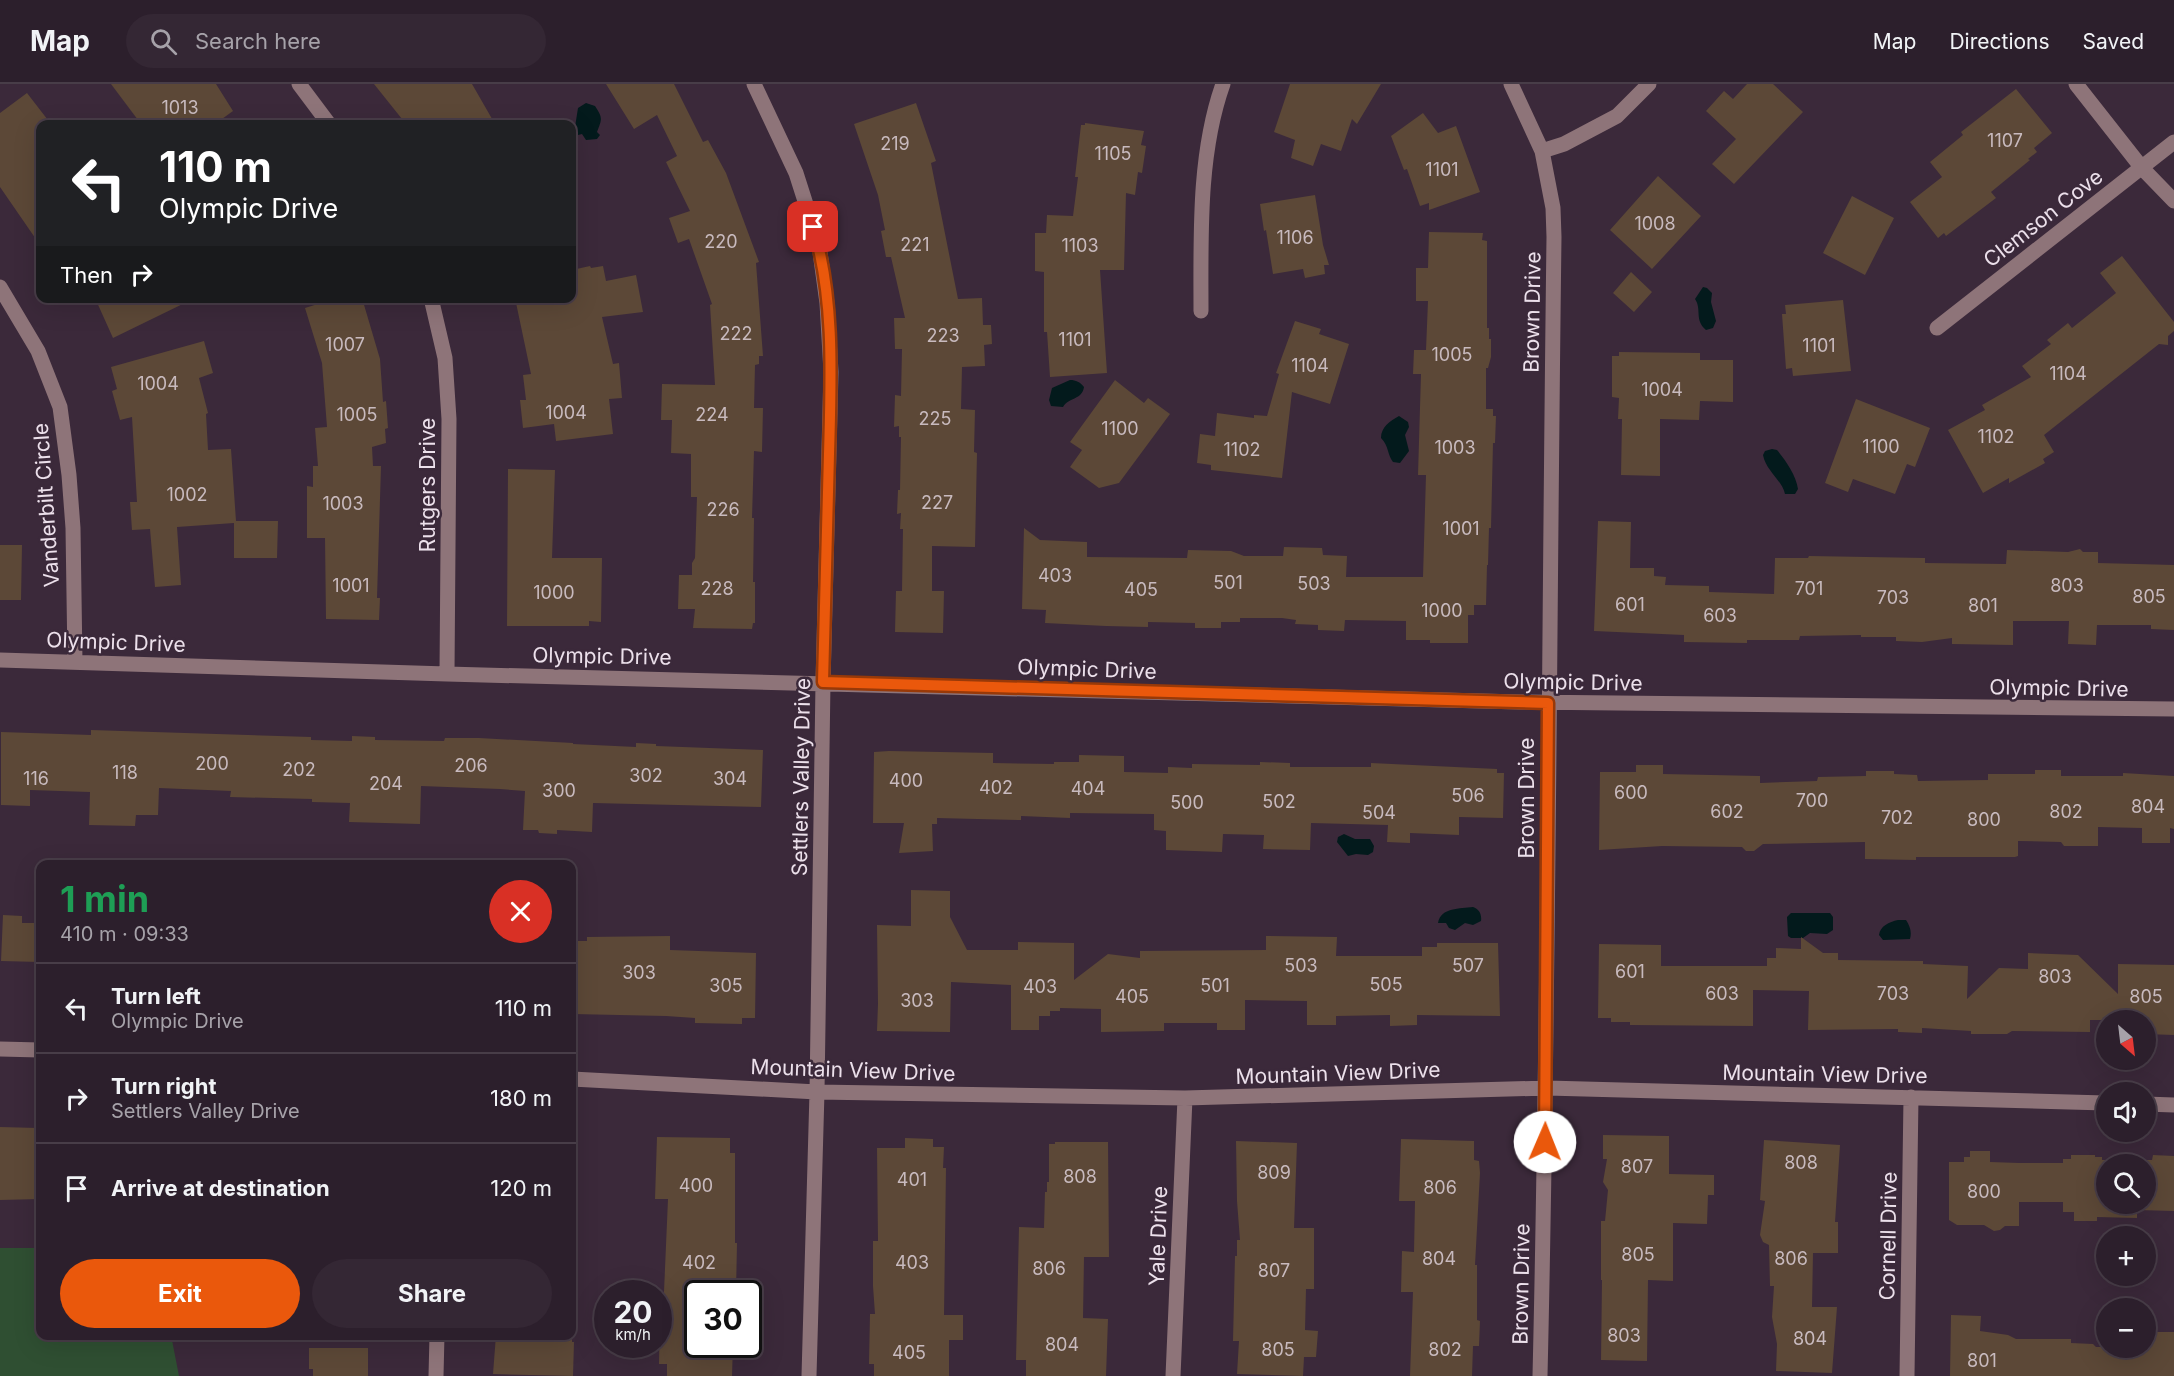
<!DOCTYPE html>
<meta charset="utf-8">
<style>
:root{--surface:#2c1f2c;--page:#342734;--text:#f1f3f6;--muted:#a6a2a9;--line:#483d48;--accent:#ea580c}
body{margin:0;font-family:Inter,sans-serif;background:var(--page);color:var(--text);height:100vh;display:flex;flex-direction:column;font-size:22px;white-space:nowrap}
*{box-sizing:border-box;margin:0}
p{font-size:20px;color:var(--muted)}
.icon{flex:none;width:33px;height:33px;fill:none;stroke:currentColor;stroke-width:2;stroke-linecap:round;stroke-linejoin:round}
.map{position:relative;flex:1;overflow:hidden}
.panel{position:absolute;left:36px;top:776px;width:540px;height:480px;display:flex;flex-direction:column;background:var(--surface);border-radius:12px;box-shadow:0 6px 24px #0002,0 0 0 2px var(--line)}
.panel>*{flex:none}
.hud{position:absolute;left:36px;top:36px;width:540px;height:183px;border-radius:12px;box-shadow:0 6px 24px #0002,0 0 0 2px var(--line);background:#202124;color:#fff;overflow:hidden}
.needle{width:39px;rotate:152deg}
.tools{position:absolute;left:2096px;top:926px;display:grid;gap:12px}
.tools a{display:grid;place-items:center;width:60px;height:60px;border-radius:50%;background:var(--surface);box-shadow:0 6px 24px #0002,0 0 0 2px var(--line);font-size:30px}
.speed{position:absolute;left:594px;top:1196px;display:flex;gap:12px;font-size:30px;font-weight:700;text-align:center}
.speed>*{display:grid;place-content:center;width:78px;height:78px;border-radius:50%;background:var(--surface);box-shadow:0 6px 24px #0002,0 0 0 2px var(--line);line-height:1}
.speed small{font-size:15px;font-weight:400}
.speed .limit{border:3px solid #111;border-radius:9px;background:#fff;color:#111}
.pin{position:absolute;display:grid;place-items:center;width:51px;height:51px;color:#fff;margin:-26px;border-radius:12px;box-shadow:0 3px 9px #0006}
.me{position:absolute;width:66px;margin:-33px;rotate:1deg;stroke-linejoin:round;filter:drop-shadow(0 0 4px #0008)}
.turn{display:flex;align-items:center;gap:21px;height:126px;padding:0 24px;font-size:27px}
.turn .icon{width:78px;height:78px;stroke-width:2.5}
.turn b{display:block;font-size:42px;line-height:51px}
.then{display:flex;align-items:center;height:57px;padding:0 24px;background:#0003;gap:12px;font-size:22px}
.round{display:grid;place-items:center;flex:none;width:63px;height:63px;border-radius:32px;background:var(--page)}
.head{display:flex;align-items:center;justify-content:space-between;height:102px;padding:0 24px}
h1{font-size:36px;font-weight:700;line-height:45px;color:#1e9e55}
.action{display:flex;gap:12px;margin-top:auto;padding:12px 24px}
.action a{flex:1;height:69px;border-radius:36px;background:var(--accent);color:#fff;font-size:24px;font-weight:700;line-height:69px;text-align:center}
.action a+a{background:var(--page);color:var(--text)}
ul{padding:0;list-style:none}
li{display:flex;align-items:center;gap:18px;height:90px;padding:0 24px;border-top:2px solid var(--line)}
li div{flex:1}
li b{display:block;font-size:22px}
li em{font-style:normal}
header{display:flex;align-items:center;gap:36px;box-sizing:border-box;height:84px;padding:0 30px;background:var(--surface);border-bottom:2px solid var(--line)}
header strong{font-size:28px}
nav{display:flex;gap:33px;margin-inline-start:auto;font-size:21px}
.search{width:420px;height:54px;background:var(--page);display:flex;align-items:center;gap:15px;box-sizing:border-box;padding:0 21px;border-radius:33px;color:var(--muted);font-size:22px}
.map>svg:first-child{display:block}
.green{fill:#2f4f32}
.water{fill:#031a1c}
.building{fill:#5c4837;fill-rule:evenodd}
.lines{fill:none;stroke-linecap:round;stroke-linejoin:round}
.minor{stroke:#8e7479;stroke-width:15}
.route-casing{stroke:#983908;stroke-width:15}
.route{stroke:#ea580c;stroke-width:10}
.labels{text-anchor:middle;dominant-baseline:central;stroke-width:5;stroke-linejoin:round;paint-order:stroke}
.number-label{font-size:18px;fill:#c8babe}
.street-label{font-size:21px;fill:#ece0eb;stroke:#3b293a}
</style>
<header>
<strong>Map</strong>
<div class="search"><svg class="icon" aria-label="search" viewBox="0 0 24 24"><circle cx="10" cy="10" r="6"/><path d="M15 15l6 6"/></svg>Search here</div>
<nav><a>Map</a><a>Directions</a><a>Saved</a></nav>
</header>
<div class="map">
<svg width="2174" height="1292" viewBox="0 0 2174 1292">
<rect width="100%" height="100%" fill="#3b293a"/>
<path class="green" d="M0,1164H40V1251H171L179,1292H0Z"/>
<path class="water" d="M586,19L595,22C603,34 602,35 597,48L600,51L597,55L586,56L582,50L578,51L575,43L578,24Z
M1703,203L1707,204L1712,209L1711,218L1716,237L1713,244L1706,246C1694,236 1702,225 1695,215Z
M1070,296C1076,296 1080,298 1084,303C1082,316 1069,313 1063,323L1051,322L1049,316L1052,304Z
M1399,332L1408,338L1409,343L1405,351L1409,367L1400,379L1393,378C1387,370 1389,362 1381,354C1381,343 1390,337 1399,332Z
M1772,365L1777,366C1786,377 1796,391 1798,405L1795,410H1785C1782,396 1766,387 1763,371L1765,367Z
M1344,750L1355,755H1370L1374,762L1373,768L1368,771L1356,770L1348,772L1337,758L1338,753Z
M1473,823C1479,825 1482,830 1481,837L1473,841L1465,839L1455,846L1449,844L1446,839H1438C1441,823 1460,825 1473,823Z
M1791,829H1830L1833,833V846L1827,850L1810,849L1803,854H1791L1788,852L1787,833Z
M1898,836H1906C1910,842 1912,848 1910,855L1883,856L1879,851C1880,842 1889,838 1898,836Z"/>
<path class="building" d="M111,0H216L233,27L215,40H141Z
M374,0H472L495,40H406Z
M606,0H674L703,58L708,56L726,89L759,178L756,179L763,272H759V280L755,281L754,324H763L762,368L754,367L752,434H754L753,498H755V539H753L752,545L693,544L695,525H678L679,491H692V479L695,474L697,413H691V370L671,369L672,336H661L662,300L715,301L710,221L712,220L689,155L678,159L669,134L690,127L666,78L677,72L657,31L634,45Z
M1290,0H1381L1357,40L1352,35L1341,67L1321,60L1313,82L1291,74L1295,56L1274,48Z
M1747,0H1773L1803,28L1734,100L1712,80L1736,55L1706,27L1724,7L1733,15Z
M2016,5L2052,49L2034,64L2037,68L2028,75L2030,76L1991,108L1996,114L1946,152L1944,149L1938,154L1910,118L1942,93L1930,78L1963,51L1961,48Z
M27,9L51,40H40V161L0,103V29Z
M916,19L936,77L931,79L958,215L982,214L983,241H991L992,260L984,261L985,282L962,283L961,325L975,326L974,368L977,369L975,463L932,462V507H944L943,549L895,548L896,507H902L903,445H900L901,429L897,430L898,406H900L901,353H899V342L894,343L895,311L901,312L902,265H895L894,234H905L891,173H886L881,147L885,146L878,111L854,40Z
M1423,29L1438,49L1456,42L1480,108L1429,126V119L1420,122L1407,85L1404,86L1391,52Z
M1085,39L1144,47L1141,61L1146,62L1142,89L1138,88L1135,111L1126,109L1124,186H1100L1107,289L1050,293L1047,248H1044V188L1035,187V149H1046L1047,131L1073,132L1078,93H1075L1081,41H1085Z
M1658,92L1701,132L1652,185L1610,146Z
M1315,111L1323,161L1329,181H1324L1325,190L1305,194L1303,185L1273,190L1266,146L1264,147L1260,120Z
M1852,112L1894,134L1865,191L1823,169Z
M1429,148L1483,149L1482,156L1487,157V244H1489V255H1491V273L1488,284H1486V325H1493V332H1496L1495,359H1493L1491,444H1489L1488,481H1487L1486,521H1474V531H1468V559H1430V556H1406V537L1345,536L1344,547L1318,546V541L1295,540L1296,536L1282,534H1240V538H1221V544H1195V539L1148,538V543L1106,542L1045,539L1046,526L1022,525L1024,444L1040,456L1087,458V473L1187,474L1188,466L1231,467L1244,472H1283L1284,463L1322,464L1323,471L1347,472L1346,493H1423L1426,391H1418L1421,290H1413L1414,266H1426L1428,217H1416V184H1428Z
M2122,172L2174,238V247L2168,252V261L2159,260L2044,351L2054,368L2043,375L2045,379L2009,399V394L1983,409L1948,346L1985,326L1982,321L2031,293L2022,282L2051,260L2047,256L2068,239L2072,244L2116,209L2100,189Z
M590,182L591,184L603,182L606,197L636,191L643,228L602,233L613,280L619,279L622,314L609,315L613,350L556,357L554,340L523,344L520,316H526L523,291L531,290L515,214H572V186Z
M1631,188L1652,208L1634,228L1613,209Z
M95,214H195L113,254Z
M337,214H362L380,275L383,318L386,317L388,344L385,345L386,359L372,363L373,382H381L377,514H380L379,536L326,535L325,454H307V402L313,403V382H318L315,344L327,343L322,279L305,224Z
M1843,216L1851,287L1793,292L1792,284L1786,285L1782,230H1786L1785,221Z
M1295,237L1321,245L1319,250L1349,260L1330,320L1292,308L1282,394L1211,386V381L1197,379L1200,350L1215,352L1217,329L1254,334V331L1267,332L1279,290L1276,289Z
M204,257L213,289L199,294L208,329L206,330L208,366L231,365L236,437H278L277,474H234V439L177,443L181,501L155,503L150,445L132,446L130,418H137L132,333L120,336L112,307L117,305L111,283Z
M1619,268L1700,269V276H1733V318L1700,317L1699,336L1660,335V392L1621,391L1622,335H1618L1619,314L1612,313V272H1619Z
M1115,296L1144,319L1148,314L1170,330L1119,399L1099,404L1070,383L1082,366L1070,358Z
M1856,315L1930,344L1915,383L1907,380L1895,410L1853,395L1848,408L1825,399Z
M508,385L555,386L552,474H602L601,538L589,537V542H507Z
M1598,437L1631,438L1630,484H1654V492L1666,493L1665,501L1709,502V508L1774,510L1775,474H1808L1809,472L1925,474V479L2006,480L2007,466L2068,468L2080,465L2083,468H2098V479L2174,481V546L2151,545V541H2097L2096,561L2068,560L2069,537H2013V561L1952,560V554L1922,558L1896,557V553H1861V551L1800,552L1799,556H1747V559L1684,558V551L1594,547Z
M0,461H22L21,516H0Z
M91,646L311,653V656L352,657V652L375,653V656L444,657L445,654H479L573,659V660L636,663V659L656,660V662L763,666L761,723L593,719L592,748L557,746V750L539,749L538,746H523L525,707L500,705L421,702L420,740L349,738L350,719L312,718V715L230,713L231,707L159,704L158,731H136L135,742L89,741L90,708L30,706V722L1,721V648L91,651Z
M889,667L993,669V679L1054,680V678H1079V671L1124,672V688L1168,689V683L1192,684V680L1260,681V678L1290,679V683H1371V679L1497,685V689H1504L1503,734L1459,733V751L1410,749V759L1387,758L1388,741L1311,739L1310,766L1263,765L1264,751L1223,750L1222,768L1166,766V747L1154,746V730L1070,729V734L1021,732V736L937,734V740H932L933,767L899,769L904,739H873L874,668Z
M1636,681H1663V690L1760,692V699L1817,697L1818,693L1866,692V687H1894V690L1917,691L1918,697L1988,696V690H2035V686H2061V692H2123V689L2174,692V745L2170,744V759H2142V744L2098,743V762H2064L2061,758L2018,757V772L2015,773H1916V776L1865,775V758L1763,760L1754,767H1746L1742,763L1662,762L1599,766L1600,688H1636Z
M911,806L950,807V833L967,866H1018V858L1074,859V896L1108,870L1140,874V867L1266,866V852L1337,853L1336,872H1422V863H1437V859H1498L1500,932L1417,931V941L1390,942V931L1336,932V941H1307V917L1245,916V946H1217V939H1164V947L1101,948V925L1060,924V927H1050V932H1039V946H1011V901L951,898L950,948L877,947L878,920L877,841L911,842Z
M3,831L22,832V839H40V878L1,877Z
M670,852V866L756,869L755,934H742V940L695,939V934L666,932L572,930V857H587V853Z
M1801,853L1823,869H1838V876L1923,877V880L1968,882L1967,915L1999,884L2028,885V869L2078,871L2118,910V880L2174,881V951L2145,950V936H2090V948L2012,947L2007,950H1971V947L1922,944V949L1898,948V945L1808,946L1809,907L1753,906V942L1630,941V938H1611V934H1598L1599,860L1661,861V882H1767V874H1776V864L1801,865Z
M0,1043L38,1044V1050H40V1115L0,1116Z
M1603,1051L1669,1052V1090L1714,1091V1111H1708L1707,1140L1673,1139V1197L1648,1196L1647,1277L1601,1276L1602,1196H1601V1137H1605L1608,1106L1603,1098L1607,1075H1603Z
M657,1053L730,1054V1069H735V1159H737L736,1208L698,1207V1260H733L732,1292H667V1280H659L660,1231H663L668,1115H655Z
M905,1054L933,1055V1063H944L943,1084H946L944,1231H963V1256H949V1292H874V1280H869L870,1230H875L873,1202V1157H878L877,1064H905Z
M1401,1055L1474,1057V1076L1479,1077L1480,1089L1475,1181H1477V1236L1480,1237L1479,1262H1473L1472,1292H1410L1413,1208H1401L1402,1167L1414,1168L1415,1117H1399Z
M1764,1056L1840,1061L1835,1138H1838V1169H1813L1812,1223H1837L1832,1289L1776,1287L1777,1260L1772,1233L1774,1202H1770L1769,1161L1763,1158L1760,1151L1765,1117L1760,1116Z
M1236,1057L1297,1059L1294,1144H1314V1205H1306L1305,1246L1318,1247L1316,1273H1304L1303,1292L1237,1290L1239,1257H1233L1235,1172H1237V1156H1240L1237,1117Z
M1055,1058H1108L1109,1173H1084L1083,1234L1108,1235L1106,1292H1026V1276H1016L1019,1143L1044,1144L1045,1108H1047V1098H1049V1060H1055Z
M1970,1067H1990V1078L2019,1079H2063V1075H2071V1071H2095V1073H2102V1076H2152L2153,1071L2174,1072V1127L2137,1126V1134L2097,1133V1137H2074V1128H2063V1118H2019V1142H2005L2000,1146L1994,1147L1984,1141H1957L1949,1136V1078H1964V1073H1970ZM2106,1080H2145V1119H2106Z
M1951,1231L1981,1232L1980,1247L2008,1251L2016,1255H2071V1259L2093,1260L2096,1263H2145V1248H2174V1292H1950Z
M496,1251H572V1258H574L573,1292L493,1290Z
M309,1264H368V1292H313V1285H309Z"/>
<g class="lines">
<path class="minor" d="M299,0L329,40
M754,0L796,89L819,161L827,219L831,288L823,598L817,1008L809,1292
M1511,0L1542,67L1553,124L1554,153C1549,532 1549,912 1540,1292
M2076,0L2142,84L2174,117
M1542,67L1564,60L1617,32L1649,0
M0,203L38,267L60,323L69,391L73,444L75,578
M431,214L445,274L449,335L447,590
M1201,227C1201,153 1198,70 1223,0
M1937,244L2174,58
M0,576L447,590L1520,618L2174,625
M0,965L40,966
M572,995L817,1008L1185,1014L1547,1004L2106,1019
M2145,1020L2174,1021
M436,1292L437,1251
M1173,1292L1185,1014
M1907,1292L1911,1013"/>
</g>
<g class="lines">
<g class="route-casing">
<path id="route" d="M813,143C835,213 831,297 829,370C827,446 825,522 823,598L1548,619L1545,1058"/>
</g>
<use href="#route" class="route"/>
</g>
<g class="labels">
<g class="number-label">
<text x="180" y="23">1013</text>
<text x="2005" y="56">1107</text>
<text x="895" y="59">219</text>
<text x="1113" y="69">1105</text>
<text x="1442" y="85">1101</text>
<text x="1655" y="139">1008</text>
<text x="1295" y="153">1106</text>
<text x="721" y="157">220</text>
<text x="915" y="160">221</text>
<text x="1080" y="161">1103</text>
<text x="736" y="249">222</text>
<text x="943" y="251">223</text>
<text x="1075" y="255">1101</text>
<text x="345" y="260">1007</text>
<text x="1819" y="261">1101</text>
<text x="1452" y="270">1005</text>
<text x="1310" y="281">1104</text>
<text x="2068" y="289">1104</text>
<text x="158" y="299">1004</text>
<text x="1662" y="305">1004</text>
<text x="566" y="328">1004</text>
<text x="357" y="330">1005</text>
<text x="712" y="330">224</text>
<text x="935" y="334">225</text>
<text x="1120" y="344">1100</text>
<text x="1996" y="352">1102</text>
<text x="1881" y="362">1100</text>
<text x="1455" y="363">1003</text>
<text x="1242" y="365">1102</text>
<text x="187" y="410">1002</text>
<text x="937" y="418">227</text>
<text x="343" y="419">1003</text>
<text x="723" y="425">226</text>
<text x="1461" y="444">1001</text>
<text x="1055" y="491">403</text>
<text x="1228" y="498">501</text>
<text x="1314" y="499">503</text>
<text x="351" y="501">1001</text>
<text x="2067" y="501">803</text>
<text x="717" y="504">228</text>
<text x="1809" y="504">701</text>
<text x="1141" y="505">405</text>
<text x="554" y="508">1000</text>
<text x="2149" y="512">805</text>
<text x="1893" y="513">703</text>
<text x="1630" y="520">601</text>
<text x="1983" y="521">801</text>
<text x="1442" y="526">1000</text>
<text x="1720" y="531">603</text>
<text x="212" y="679">200</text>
<text x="471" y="681">206</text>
<text x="299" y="685">202</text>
<text x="125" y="688">118</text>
<text x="646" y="691">302</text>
<text x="36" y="694">116</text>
<text x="730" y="694">304</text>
<text x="906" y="696">400</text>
<text x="386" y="699">204</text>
<text x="996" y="703">402</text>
<text x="1088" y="704">404</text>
<text x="559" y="706">300</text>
<text x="1631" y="708">600</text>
<text x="1468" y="711">506</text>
<text x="1812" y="716">700</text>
<text x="1279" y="717">502</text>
<text x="1187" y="718">500</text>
<text x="2148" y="722">804</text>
<text x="1727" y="727">602</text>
<text x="2066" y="727">802</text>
<text x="1379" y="728">504</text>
<text x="1897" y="733">702</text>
<text x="1984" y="735">800</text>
<text x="1301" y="881">503</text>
<text x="1468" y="881">507</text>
<text x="1630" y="887">601</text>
<text x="639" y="888">303</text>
<text x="2055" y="892">803</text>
<text x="1386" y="900">505</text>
<text x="726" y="901">305</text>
<text x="1215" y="901">501</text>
<text x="1040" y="902">403</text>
<text x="1722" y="909">603</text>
<text x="1893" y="909">703</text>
<text x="1132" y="912">405</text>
<text x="2146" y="912">805</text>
<text x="917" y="916">303</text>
<text x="1801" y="1078">808</text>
<text x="1637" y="1082">807</text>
<text x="1274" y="1088">809</text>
<text x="1080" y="1092">808</text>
<text x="912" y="1095">401</text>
<text x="696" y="1101">400</text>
<text x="1440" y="1103">806</text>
<text x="1984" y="1107">800</text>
<text x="1638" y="1170">805</text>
<text x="1439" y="1174">804</text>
<text x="1791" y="1174">806</text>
<text x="699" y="1178">402</text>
<text x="912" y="1178">403</text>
<text x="1049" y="1184">806</text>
<text x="1274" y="1186">807</text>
<text x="1624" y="1251">803</text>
<text x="1810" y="1254">804</text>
<text x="1062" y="1260">804</text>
<text x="1278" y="1265">805</text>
<text x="1445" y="1265">802</text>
<text x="909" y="1268">405</text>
<text x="1982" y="1276">801</text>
</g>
<g class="street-label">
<text transform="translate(2043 134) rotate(-38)">Clemson Cove</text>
<text transform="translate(1532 228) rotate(-89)">Brown Drive</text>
<text transform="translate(427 401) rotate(-90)">Rutgers Drive</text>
<text transform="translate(46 421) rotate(-94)">Vanderbilt Circle</text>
<text transform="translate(116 558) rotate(2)">Olympic Drive</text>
<text transform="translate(602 572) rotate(1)">Olympic Drive</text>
<text transform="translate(1087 585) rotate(2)">Olympic Drive</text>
<text transform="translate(1573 598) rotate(1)">Olympic Drive</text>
<text transform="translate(2059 604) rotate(1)">Olympic Drive</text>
<text transform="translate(801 693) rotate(-89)">Settlers Valley Drive</text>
<text transform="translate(1526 714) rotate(-90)">Brown Drive</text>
<text transform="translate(853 986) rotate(2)">Mountain View Drive</text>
<text transform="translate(1338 989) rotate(-2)">Mountain View Drive</text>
<text transform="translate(1825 990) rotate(1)">Mountain View Drive</text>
<text transform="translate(1158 1152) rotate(-88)">Yale Drive</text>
<text transform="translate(1888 1152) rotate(-89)">Cornell Drive</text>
<text transform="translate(1521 1200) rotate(-89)">Brown Drive</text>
</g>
</g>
</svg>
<div class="tools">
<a><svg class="needle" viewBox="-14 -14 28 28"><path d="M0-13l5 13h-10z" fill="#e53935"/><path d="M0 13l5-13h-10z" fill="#a6a2a9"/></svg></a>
<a><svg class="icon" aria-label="sound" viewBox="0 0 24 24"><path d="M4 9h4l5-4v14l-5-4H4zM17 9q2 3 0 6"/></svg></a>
<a><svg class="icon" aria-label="search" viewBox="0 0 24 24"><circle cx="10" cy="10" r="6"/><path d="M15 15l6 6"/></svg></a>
<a>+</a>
<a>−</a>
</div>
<div class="speed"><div>20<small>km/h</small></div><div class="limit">30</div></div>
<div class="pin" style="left:813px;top:143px;background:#d93025"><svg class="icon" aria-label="arrive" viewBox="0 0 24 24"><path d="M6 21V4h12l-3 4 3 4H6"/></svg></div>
<svg class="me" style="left:1545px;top:1058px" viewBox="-20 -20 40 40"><circle r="19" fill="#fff"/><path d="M0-13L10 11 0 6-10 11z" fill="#ea580c"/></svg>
<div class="hud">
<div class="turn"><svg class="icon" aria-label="left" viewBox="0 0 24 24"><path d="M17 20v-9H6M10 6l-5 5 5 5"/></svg><div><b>110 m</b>Olympic Drive</div></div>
<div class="then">Then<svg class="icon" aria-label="right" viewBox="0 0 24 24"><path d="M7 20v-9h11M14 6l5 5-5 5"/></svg></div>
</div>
<section class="panel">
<div class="head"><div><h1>1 min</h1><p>410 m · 09:33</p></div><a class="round" style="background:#d93025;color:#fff"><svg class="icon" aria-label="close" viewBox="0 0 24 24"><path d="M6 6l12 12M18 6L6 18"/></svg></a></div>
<ul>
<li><svg class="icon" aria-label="left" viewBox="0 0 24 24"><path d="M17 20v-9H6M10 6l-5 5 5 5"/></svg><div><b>Turn left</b><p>Olympic Drive</p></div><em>110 m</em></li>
<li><svg class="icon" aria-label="right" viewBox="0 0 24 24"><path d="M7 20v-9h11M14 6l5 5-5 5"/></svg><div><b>Turn right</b><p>Settlers Valley Drive</p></div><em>180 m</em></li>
<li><svg class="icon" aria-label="arrive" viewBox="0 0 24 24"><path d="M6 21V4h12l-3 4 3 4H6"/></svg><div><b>Arrive at destination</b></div><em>120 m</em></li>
</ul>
<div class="action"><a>Exit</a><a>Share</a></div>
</section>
</div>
